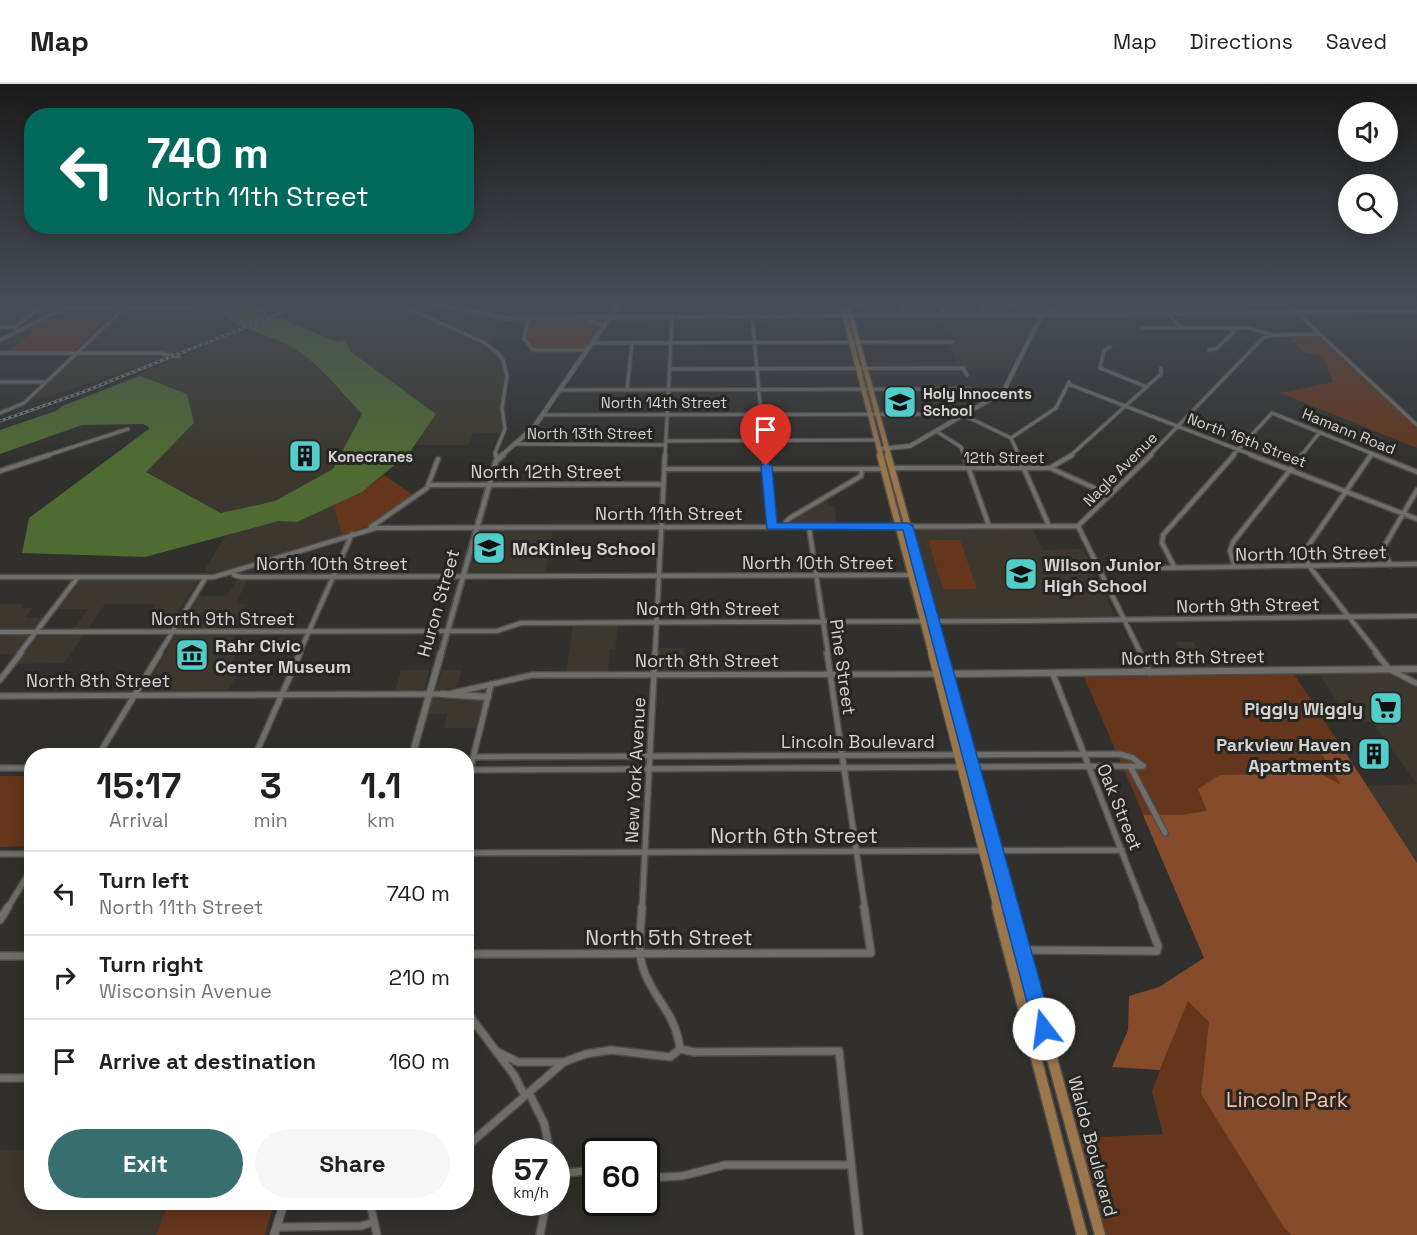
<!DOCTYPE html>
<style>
:root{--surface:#fff;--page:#f6f6f6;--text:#202124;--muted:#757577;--line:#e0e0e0;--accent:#376e6f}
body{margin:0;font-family:"Space Grotesk",sans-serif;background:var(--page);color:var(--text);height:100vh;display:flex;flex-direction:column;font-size:22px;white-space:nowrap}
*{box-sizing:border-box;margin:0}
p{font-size:20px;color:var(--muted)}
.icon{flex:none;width:33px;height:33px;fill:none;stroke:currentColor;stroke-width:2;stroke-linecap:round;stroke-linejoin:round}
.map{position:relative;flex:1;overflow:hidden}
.panel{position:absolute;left:24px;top:664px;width:450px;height:462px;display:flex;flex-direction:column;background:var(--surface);border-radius:24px;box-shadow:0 3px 15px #0003}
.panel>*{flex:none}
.banner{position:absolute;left:24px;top:24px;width:450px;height:126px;border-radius:24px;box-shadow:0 3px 15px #0003;background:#00695c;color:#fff;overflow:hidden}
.buttons{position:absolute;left:1338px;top:18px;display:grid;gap:12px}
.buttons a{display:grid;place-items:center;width:60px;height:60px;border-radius:50%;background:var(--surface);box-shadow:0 3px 15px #0003;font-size:30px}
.speed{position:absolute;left:492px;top:1054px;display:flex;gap:12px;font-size:30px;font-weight:700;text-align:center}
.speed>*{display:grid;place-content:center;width:78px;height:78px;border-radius:50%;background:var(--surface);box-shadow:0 3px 15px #0003;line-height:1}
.speed small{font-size:15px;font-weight:400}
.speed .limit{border:3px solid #111;border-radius:9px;background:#fff;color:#111}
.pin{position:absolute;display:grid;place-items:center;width:51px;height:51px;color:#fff;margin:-62px -26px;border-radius:50% 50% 50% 0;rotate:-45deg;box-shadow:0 0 6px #0007}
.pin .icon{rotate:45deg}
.me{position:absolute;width:66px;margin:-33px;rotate:345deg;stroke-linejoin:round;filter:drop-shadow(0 0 4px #0008)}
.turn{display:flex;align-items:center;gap:21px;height:126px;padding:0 24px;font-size:27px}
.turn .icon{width:78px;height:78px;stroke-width:2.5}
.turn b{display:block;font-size:42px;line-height:51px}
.eta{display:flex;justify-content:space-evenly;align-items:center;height:102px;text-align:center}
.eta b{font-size:36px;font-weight:800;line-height:42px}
.primary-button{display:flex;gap:12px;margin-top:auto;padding:12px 24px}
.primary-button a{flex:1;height:69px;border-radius:36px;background:var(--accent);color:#fff;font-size:24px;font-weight:800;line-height:69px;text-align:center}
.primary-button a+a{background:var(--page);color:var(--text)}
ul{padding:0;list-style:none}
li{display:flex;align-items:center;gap:18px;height:84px;padding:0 24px;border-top:2px solid var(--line)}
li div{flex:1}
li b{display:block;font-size:22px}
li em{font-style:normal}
header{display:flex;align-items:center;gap:36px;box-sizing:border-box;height:84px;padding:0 30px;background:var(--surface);border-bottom:2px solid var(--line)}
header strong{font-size:28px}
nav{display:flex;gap:33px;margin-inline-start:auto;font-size:21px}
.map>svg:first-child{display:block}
.built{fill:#3c382f}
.green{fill:#65361c}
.forest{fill:#854b2a}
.water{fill:#4f6b31}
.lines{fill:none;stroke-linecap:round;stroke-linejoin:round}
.minor-far3-casing{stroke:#4e4d4a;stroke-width:5}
.minor-far2-casing{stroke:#4e4d4a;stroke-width:7}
.minor-far1-casing{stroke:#4e4d4a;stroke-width:8}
.minor-casing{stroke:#4e4d4a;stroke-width:10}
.tertiary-far3-casing{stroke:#4e4d4a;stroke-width:6}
.tertiary-far2-casing{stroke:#4e4d4a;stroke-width:8}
.tertiary-far1-casing{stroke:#4e4d4a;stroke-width:9}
.tertiary-casing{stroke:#4e4d4a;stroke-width:10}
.secondary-casing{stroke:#4e4d4a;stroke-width:6}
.primary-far3-casing{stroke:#4e4d4a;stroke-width:7}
.primary-far2-casing{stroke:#4e4d4a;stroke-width:9}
.primary-far1-casing{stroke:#4e4d4a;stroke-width:10}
.primary-casing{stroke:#4e4d4a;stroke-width:13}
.minor-far3{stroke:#6f6e6a;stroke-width:3}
.minor-far2{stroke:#6f6e6a;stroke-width:4}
.minor-far1{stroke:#6f6e6a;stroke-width:5}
.minor{stroke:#6f6e6a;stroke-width:7}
.tertiary-far3{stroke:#6f6e6a;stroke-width:4}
.tertiary-far2{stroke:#6f6e6a;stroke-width:4.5}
.tertiary-far1{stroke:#6f6e6a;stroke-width:6}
.tertiary{stroke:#6f6e6a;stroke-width:8}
.secondary{stroke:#6f6e6a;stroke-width:4}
.primary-far3{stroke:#9a764a;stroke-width:4.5}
.primary-far2{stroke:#9a764a;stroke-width:6}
.primary-far1{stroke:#9a764a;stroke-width:8}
.primary{stroke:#9a764a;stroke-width:10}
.rail-casing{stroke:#7e7d7b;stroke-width:3}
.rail{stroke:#272623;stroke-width:1.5;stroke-dasharray:3;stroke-linecap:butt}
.route{fill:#1a73e8;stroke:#114b97;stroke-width:1.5}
.labels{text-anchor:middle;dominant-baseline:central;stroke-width:6;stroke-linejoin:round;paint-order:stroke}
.far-poi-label{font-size:15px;font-weight:bold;fill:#d5d4d2;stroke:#272623;text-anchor:start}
.far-street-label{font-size:15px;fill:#d5d4d2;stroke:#272623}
.street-label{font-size:18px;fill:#d5d4d2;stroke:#272623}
.poi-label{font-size:18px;font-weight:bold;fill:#d5d4d2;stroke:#272623;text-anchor:start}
.near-street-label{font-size:21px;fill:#d5d4d2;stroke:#272623}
.near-park-label{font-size:21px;fill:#f7c1a5;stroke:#272623}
</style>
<header>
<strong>Map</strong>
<nav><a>Map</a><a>Directions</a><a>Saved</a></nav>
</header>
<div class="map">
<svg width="1417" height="1151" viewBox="0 0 1417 1151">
<rect width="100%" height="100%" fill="#31302d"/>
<path class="built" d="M201,218H225L220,220L221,225L233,237L242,241L168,273L47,313H34L125,226L194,225Z
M313,218H413L487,232L473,239L499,250L484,260L498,272L504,285L501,349H473L469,361H415L436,330L337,258L278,233Z
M0,226H32L13,242L0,248Z
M939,233H1032L1036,234L1011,285H969L958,283Z
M248,243L301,267L362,330L333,385L275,417L222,429L146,387L194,340L113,303L107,304Z
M827,414L828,422H834L837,440L788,439V437Z
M333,421L342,451L218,489L204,487L226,451L280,437L297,438Z
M916,445H1033L1042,466L1083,465L1115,532L938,534L912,448Z
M481,446H553L545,488L469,489Z
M237,495H248L236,519L245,520L229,550H235L225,569L237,570L232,579H243L228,607L144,606L198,512H227Z
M83,496H196L198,497L168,544L152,545L159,533H148L156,520H105L64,579L16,580L38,552L69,551L88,525H58L79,497Z
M0,520H24L21,524H32L25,534H43L15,570H0V553L5,546H0Z
M573,541H618L615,565H610L608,588H566Z
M1175,558H1194L1209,584H1190Z
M659,564H685L684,587H658Z
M401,586H429L424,605L395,607Z
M442,586H462L456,604L437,606Z
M1319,590H1394L1412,599L1417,604V779L1367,702L1417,700L1372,638H1351Z
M481,614L483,616L476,644H444L447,630H428L431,617L436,615Z
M29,1054H31L32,1119H168L156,1151H0V1066H23Z"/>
<path class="green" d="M443,218H580L577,233L515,232Z
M675,218H788L789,225L787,231H677Z
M109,234L74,267H10L32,248H19L46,235Z
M594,238L601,242L585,265H534L526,252L529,240L532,239Z
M1288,252L1319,253L1417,344V364L1280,309L1333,298L1323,273L1304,268Z
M384,391L413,411L368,442L342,451L333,421L362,408Z
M928,456H960L977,505H943Z
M1294,590L1417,779V1151H1105L1079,1054L1163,1050L1152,1007L1205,874L1084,593Z
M0,692H31V762L0,763Z
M168,1119H274L265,1151H156Z"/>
<path class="forest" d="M1336,654L1417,779V1151H1292L1285,1145L1201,1010L1209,938L1188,917L1160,986L1112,983L1128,946L1129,912L1159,903L1204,874L1143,731H1181L1207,727L1198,705L1220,691L1319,689L1341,701L1314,657Z"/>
<path class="water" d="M225,218H260L259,220L268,227L267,233L272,235L278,233L337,258L346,256L350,267L436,330L410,368L362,408L297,438L279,437L145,473L22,469L29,434L149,345V343L143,340L82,341L0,370V346L56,327L62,322L140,292L187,310L194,339L146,388L221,429L275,417L333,385L362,330C337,304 314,272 280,257C263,249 223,242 220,220Z"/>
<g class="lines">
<g class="minor-far3-casing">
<path id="minor-far3" d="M394,218L483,258L498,269L503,276L507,292L502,324L505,345L495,369L496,372
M790,218L793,232
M859,218V223
M899,218L904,232
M938,218L945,232
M978,218L986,231
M1008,218L1024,226
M1158,218L1181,244
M1296,218L1292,224L1417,341
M0,225L195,224
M752,232L765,372
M528,235L524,255L533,266H587
M0,243H16
M15,243L46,218
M1142,244H1249L1272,251
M0,256L76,218
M592,259L953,258
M1110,263L1104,266L1100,284L1147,303
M1209,266L1216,265L1234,248L1231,244
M0,269H160L179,273
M670,285L963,284L967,291
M0,298H46
M1068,300L1255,372
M560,306L969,305L995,313
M627,306L632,259
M0,329L24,319L131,218
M543,331L961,330L1011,354L1019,372
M936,347L961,363L964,372
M1011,354L1056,324L1069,298
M666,357L876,356
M514,360L665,361
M45,372L128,345
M665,372L673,218
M1070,372L1161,290V284
M1149,372L1263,254L1272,251L1320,250
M1232,372L1272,329L1378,372
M1301,372L1320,348
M1370,372L1372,369"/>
</g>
<g class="minor-far2-casing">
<path id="minor-far2" d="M496,371L497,375
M764,371L771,443
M964,371L989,442
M1018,371L1049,442
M1251,371L1417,435
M1371,371L1304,468L1309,482L1378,570
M1375,371L1417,388
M892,384H1050L1110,411
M1050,384L1072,371
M664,385H884
M0,387L49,371
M428,401L663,400
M1078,442L1151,371
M1078,442L1141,570
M371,443L427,404L438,375
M786,443V438L790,434L861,392L862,385
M809,443L828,570
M1391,481L1384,469L1385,461L1417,406
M1235,483L1230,467L1233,458L1302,371
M1175,484L1162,459L1163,451L1234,371
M1097,485L1417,480
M234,488V491L241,493L921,491
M0,493H214L376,444L1078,442
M0,548L497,547L521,539L1020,537L1417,532
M19,570L78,493
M159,570L206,493
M299,570L352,450
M655,570L665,371"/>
</g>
<g class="minor-far1-casing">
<path id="minor-far1" d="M827,569L865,825
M1140,569L1150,589
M1376,569L1389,585L1416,599
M1053,590L1144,825
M0,596L21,569
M453,609L532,591L937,590
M0,612L444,610
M98,672L160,569
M255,672L300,569
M474,673L1120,670L1133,674L1143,682
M1130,682L1165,749
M0,684H32
M471,686L1143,682
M466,703L491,600
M466,769L1122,766
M0,770H32
M7,825L32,784
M642,825L655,569"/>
</g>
<g class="minor-casing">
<path id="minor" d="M642,823C641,843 637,866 643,884C653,916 675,926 680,965
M0,836L8,823
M1009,866L1157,867L1158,862L1143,823
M466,870L871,869L864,823
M0,872H32
M466,927L514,991L525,1012
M496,967L518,978H564L586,970L611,966L670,973L680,965L694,968L839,967L859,1151
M0,994H32
M529,1009L544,1039L550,1068
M466,1063L564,978
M556,1090L596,1086
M646,1094L682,1092L725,1081H851
M370,1119L377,1151
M277,1143L361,1142L374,1138
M540,1151L546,1119"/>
</g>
<g class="tertiary-far3-casing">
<path id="tertiary-far3" d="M879,365L910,362L1003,308L1048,218
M501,372L534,343L620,218"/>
</g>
<g class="tertiary-far2-casing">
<path id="tertiary-far2" d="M441,570L496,377L503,371"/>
</g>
<g class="tertiary-far1-casing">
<path id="tertiary-far1" d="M937,590L1417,585
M442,610L488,613
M412,672L441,569"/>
</g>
<g class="tertiary-casing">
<path id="tertiary" d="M274,1151L284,1119"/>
</g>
<g class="secondary-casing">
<path id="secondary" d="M426,218L510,235
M1046,223L1055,230
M509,234L1417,228
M589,237L604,242"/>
</g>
<g class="primary-far3-casing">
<path id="primary-far3" d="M841,218L881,372
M847,218L889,372"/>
</g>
<g class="primary-far2-casing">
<path id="primary-far2" d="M880,371L932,570
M888,371L943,570"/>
</g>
<g class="primary-far1-casing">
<path id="primary-far1" d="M932,569L998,825
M942,569L1012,825"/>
</g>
<g class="primary-casing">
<path id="primary" d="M997,823L1082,1151
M1011,823L1100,1151"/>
</g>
<use href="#minor-far3" class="minor-far3"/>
<use href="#minor-far2" class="minor-far2"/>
<use href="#minor-far1" class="minor-far1"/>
<use href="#minor" class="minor"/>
<use href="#tertiary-far3" class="tertiary-far3"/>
<use href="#tertiary-far2" class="tertiary-far2"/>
<use href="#tertiary-far1" class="tertiary-far1"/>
<use href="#tertiary" class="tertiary"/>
<use href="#secondary" class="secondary"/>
<use href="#primary-far3" class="primary-far3"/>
<use href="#primary-far2" class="primary-far2"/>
<use href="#primary-far1" class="primary-far1"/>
<use href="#primary" class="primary"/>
<g class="rail-casing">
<path id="rail" d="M0,337L83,308L308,218"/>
</g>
<use href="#rail" class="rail"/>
</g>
<linearGradient id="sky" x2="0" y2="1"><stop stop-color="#1b1a19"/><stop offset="0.58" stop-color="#484e57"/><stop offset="1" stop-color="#484e57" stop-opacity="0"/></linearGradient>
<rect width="1417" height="379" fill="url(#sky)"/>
<path class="route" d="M766,379L772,382L777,439H908L913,442L1053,945L1051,951L1044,954L1037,951L1034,945L903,446L767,445L761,382Z"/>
<defs>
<g id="school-square" transform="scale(1.725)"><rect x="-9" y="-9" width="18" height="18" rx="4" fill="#53cdca" stroke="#272623"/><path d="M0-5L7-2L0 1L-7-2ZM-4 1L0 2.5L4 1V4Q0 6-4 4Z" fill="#111"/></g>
<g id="building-square" transform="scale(1.725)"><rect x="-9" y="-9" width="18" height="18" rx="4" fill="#53cdca" stroke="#272623"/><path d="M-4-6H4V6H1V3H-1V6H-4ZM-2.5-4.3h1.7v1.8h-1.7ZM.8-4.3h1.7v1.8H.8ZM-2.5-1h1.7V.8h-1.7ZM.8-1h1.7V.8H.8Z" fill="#111"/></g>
<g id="museum-square" transform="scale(1.725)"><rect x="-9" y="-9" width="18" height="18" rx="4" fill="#53cdca" stroke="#272623"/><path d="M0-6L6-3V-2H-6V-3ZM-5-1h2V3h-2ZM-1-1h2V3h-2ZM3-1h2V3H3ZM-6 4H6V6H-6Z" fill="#111"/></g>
<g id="supermarket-square" transform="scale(1.725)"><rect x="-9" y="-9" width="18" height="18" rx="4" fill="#53cdca" stroke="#272623"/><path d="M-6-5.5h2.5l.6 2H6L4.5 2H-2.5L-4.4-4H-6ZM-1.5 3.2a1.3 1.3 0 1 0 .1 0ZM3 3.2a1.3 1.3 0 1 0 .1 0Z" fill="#111"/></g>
</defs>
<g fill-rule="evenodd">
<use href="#school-square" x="900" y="318"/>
<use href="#building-square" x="305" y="372"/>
<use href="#school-square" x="489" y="464"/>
<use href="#school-square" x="1021" y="490"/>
<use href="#museum-square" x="192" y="571"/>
<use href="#supermarket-square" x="1386" y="624"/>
<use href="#building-square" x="1374" y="670"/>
</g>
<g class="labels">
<g class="far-poi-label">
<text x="923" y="309">Holy Innocents<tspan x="923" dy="17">School</tspan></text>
<text x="328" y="372">Konecranes</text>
</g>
<g class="far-street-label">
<text x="664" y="318">North 14th Street</text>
<text transform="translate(1349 347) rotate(22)">Hamann Road</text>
<text x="590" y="349">North 13th Street</text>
<text transform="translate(1247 356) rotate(21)">North 16th Street</text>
<text x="1004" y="373">12th Street</text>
<text transform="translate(1120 385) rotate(-45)">Nagle Avenue</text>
</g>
<g class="street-label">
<text x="546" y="387">North 12th Street</text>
<text x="669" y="429">North 11th Street</text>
<text transform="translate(1311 469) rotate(-1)">North 10th Street</text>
<text x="818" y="478">North 10th Street</text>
<text x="332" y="479">North 10th Street</text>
<text transform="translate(438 519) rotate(-74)">Huron Street</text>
<text transform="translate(1248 521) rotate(-1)">North 9th Street</text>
<text x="708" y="524">North 9th Street</text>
<text x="223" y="534">North 9th Street</text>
<text transform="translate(1193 573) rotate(-1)">North 8th Street</text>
<text x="707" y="576">North 8th Street</text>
<text transform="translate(843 583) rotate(82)">Pine Street</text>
<text x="98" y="596">North 8th Street</text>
<text x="858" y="657">Lincoln Boulevard</text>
<text transform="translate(635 686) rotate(-87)">New York Avenue</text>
<text transform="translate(1120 723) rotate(68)">Oak Street</text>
<text transform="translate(1093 1062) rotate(75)">Waldo Boulevard</text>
</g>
<g class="poi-label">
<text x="512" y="464">McKinley School</text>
<text x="1044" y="480">Wilson Junior<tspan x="1044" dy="21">High School</tspan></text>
<text x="215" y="561">Rahr Civic<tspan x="215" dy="21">Center Museum</tspan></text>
<text x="1363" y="624" text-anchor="end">Piggly Wiggly</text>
<text x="1351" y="660" text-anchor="end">Parkview Haven<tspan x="1351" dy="21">Apartments</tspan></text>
</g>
<g class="near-street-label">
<text x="794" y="751">North 6th Street</text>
<text x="669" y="853">North 5th Street</text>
</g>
<g class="near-park-label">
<text x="1287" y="1015">Lincoln Park</text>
</g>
</g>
</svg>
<div class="buttons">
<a><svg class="icon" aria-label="sound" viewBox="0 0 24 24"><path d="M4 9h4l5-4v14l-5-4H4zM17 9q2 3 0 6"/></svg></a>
<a><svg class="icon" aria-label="search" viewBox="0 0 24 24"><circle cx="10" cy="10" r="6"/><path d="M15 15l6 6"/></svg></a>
</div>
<div class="speed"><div>57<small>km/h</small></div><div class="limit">60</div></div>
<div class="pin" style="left:766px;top:382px;background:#d93025"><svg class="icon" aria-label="arrive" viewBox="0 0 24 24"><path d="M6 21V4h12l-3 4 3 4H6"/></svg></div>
<svg class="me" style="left:1044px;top:945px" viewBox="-20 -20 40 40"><circle r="19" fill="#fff"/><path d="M0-13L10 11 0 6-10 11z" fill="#1a73e8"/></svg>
<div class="banner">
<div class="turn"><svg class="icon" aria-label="left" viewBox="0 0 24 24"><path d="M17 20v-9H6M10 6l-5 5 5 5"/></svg><div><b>740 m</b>North 11th Street</div></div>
</div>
<section class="panel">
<div class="eta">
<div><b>15:17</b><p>Arrival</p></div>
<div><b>3</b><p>min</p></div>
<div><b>1.1</b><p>km</p></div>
</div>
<ul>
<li><svg class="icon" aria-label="left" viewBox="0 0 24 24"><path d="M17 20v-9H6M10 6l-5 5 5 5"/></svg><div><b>Turn left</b><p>North 11th Street</p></div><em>740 m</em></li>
<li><svg class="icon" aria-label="right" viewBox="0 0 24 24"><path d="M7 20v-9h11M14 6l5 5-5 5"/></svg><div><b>Turn right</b><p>Wisconsin Avenue</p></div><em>210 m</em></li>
<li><svg class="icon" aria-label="arrive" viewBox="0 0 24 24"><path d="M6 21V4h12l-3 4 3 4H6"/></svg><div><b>Arrive at destination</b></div><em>160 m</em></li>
</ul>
<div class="primary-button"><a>Exit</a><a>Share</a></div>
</section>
</div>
